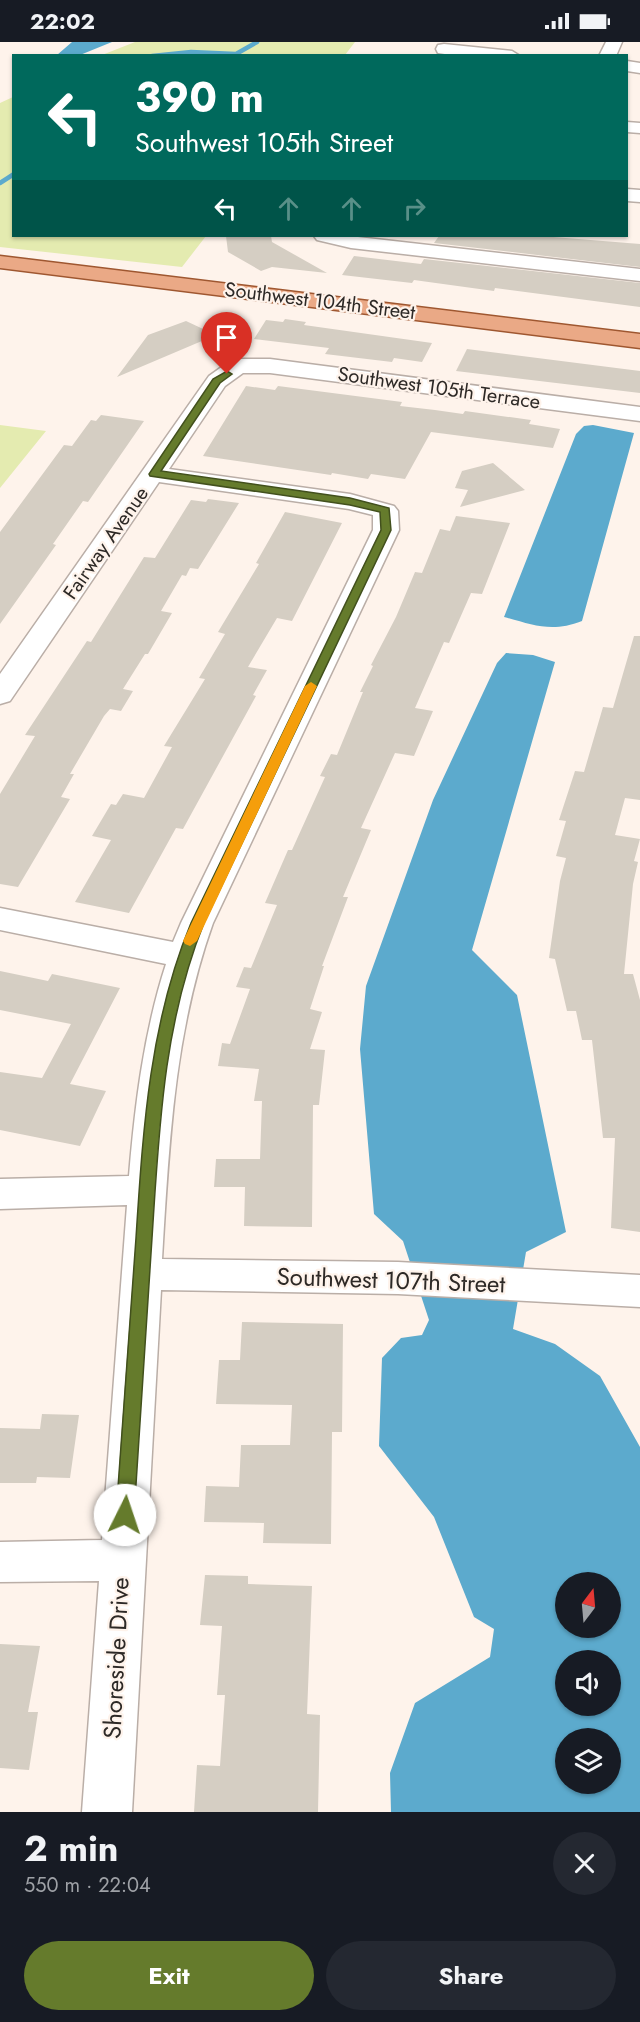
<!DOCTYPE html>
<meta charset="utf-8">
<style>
:root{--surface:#171b24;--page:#242831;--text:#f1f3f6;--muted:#9ea1a6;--accent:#657b2c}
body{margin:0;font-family:Jost,sans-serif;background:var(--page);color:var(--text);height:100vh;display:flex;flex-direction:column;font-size:22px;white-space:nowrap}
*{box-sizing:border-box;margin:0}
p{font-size:20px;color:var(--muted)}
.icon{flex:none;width:33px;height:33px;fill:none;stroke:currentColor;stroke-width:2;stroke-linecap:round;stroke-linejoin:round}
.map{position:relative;height:1770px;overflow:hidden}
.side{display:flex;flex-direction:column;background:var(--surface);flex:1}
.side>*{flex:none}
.banner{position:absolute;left:12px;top:12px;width:616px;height:183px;border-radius:0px;box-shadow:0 2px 4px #0004;background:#00695c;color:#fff;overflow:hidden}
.needle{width:39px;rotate:16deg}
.fabs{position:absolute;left:555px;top:1530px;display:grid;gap:12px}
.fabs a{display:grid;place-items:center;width:66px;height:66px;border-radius:50%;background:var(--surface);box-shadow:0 2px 4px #0004;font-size:30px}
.pin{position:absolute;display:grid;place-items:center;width:51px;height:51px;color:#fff;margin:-62px -26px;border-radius:50% 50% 50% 0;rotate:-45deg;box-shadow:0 0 6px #0007}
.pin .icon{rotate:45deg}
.me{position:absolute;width:66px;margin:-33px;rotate:4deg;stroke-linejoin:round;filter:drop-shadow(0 0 4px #0008)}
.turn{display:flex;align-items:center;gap:21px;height:126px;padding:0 24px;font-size:27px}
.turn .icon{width:78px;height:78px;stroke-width:2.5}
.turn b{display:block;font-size:42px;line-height:51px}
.lanes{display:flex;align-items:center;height:57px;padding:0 24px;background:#0003;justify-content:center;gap:30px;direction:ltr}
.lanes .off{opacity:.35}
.round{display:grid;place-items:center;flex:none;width:63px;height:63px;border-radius:32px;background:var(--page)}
.head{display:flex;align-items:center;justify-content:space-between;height:102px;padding:0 24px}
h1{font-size:36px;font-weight:700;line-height:45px}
.cta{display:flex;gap:12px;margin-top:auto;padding:12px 24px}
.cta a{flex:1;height:69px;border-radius:36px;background:var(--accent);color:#fff;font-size:24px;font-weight:700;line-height:69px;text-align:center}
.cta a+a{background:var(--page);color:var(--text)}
.status{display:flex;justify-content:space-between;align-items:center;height:42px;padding:0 30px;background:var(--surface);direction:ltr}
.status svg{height:16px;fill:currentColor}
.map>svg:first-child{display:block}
.green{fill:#e4ebb0}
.water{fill:#5caacd;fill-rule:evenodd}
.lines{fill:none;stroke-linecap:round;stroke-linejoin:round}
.stream{stroke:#5caacd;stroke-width:4.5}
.building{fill:#d5cec3}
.minor-casing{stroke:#baaea7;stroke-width:3}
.major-casing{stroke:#9f5730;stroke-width:3}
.minor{fill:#fff;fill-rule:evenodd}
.major{fill:#eaa986;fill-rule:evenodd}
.route{fill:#657b2c;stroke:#42501d;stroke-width:1.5}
.slow{fill:#f59e0b}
.labels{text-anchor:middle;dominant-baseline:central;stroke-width:4.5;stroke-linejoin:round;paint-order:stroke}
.far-street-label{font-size:20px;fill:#2d2926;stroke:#fef3eb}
.street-label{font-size:24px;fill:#2d2926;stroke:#fef3eb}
</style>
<div class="status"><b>22:02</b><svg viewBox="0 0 49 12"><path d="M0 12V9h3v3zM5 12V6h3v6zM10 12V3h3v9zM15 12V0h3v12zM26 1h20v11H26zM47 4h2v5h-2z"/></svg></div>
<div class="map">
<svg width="640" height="1770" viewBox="0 0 640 1770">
<rect width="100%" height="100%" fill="#fef3eb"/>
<path class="green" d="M135,0H355L345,13H102Z
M13,55L14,194H206L182,225L0,205V61Z
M0,383L46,389L0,446Z"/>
<path class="water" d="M72,0H112L80,13H57Z
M593,383L634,391L582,579C552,591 533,583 504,575L576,392L584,384Z
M506,611L533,613L555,620L472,908L517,953L566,1190L526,1210L513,1287L555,1302L600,1334L640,1405V1770H391L390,1731L415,1661L490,1615L494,1587L474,1575L434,1475L379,1404L382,1316L401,1296L422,1293L429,1278L403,1199L374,1172L360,1007L366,944L433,758L497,621ZM566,1540H610V1586H566ZM566,1618H610V1664H566ZM566,1696H610V1742H566Z"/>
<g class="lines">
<path class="stream" d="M152,14L191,10L236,12L257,0
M0,141L14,132"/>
</g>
<path class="building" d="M226,194H271L272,200L327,231L272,225L261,229L228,210Z
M439,194H541L640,202V225L434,201Z
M354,214L421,222L424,217L640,241V265L495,246L494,249L414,238L412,241L342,233Z
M285,277L306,280L304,283L432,301L422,320L394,316L392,320L325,312L329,306L254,297L266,278L283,280Z
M186,279L216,293L117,335L148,293Z
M467,307L640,329V351L456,329Z
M246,344L275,348L278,344L402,360L400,364L435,368L463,372L465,369L531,378L529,382L560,387L553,406L431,390L405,437L371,432L368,437L332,431L331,433L203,414Z
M101,373L144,379L88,460L83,459L53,502L56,503L0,582V490L64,403L72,404L91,378L96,379Z
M493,421L525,448L460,465L468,448L455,446L462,429Z
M208,457L239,461L198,527L190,526L186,534L182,533L161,569L172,571L148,612H145L123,647L133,649L121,669L110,667L104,674L70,732H74L61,755L70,757L18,845L0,842V752L35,694L25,693L87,599L91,600L144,515L155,516L191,458L206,460Z
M285,470L342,481L292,579L277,576L248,625L267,628L253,653L256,654L183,787L176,786L129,871L75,860L111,798L92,794L111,762L116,763L123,752L144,756L172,705L164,704L205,637L199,636L225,592L218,590L259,522L256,521Z
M456,474L510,481L482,552L471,551L449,601L444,600L415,666L433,669L414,714L395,711L361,786L371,788L343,855H348L322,924H324L310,967L322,970L310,1007L325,1008L319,1063H313L312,1185L244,1184L245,1145H214L216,1117H260L262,1059H254L259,1027L218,1024L222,1001L230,1002L250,947L236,945L244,925L251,926L277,863L265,861L288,808H292L325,735L320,734L331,712L337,713L363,650H360L373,624L371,623L396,575L415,530L422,531L440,487L450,489Z
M634,594H640V758L625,756L615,793L640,797L634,819L638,820L633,842L624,932H633L640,958V1190L611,1186L615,1096H603L592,998H582L576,969H567L555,917L549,916L560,839L566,816L556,814L566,779L559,778L575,729L584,730L603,665L613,666Z
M0,929L48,939L52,932L120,946L70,1042L106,1049L80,1104L0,1088V1030L42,1036L71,982L0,968Z
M242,1280L343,1282L342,1390H332L331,1502L263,1501L264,1481L204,1480L206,1444L239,1445L241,1403H290L292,1363L216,1362L219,1318H240Z
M42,1372L79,1373L70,1436L37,1435L36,1441H0V1386L40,1387Z
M205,1533L248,1534V1542L312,1544L307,1672L320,1673L318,1770H194L197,1723L220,1724L225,1653H217L222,1584L200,1583Z
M0,1602L40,1604L28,1670H38L29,1728L0,1726Z"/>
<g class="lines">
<g class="minor-casing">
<path id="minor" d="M606,0H622L616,14H599Z
M444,2L512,9L520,14H458L438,11L436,7L438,3Z
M627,19L640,21V31L627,29Z
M627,80L640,81V91L627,90Z
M627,147L640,148V160L627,159Z
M314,194H349L640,227V239L351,206L317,198Z
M238,317H270L640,365V379L270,331H243L225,344L169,427L350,452L394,464L398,469L399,488L213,881C174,990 169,1102 162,1217L398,1220L640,1233V1265L398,1252L161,1248L132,1770H82L99,1539L0,1540V1500L102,1498L127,1163L0,1167V1137L129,1134C135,1062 144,990 166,922L0,888V866L173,900L181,881L373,488V473L349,467L159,440L10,659L0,662V632L209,334L230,319Z"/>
</g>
<g class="major-casing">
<path id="major" d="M0,214L640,292V306L0,226Z"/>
</g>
<use href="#minor" class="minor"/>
<use href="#major" class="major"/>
</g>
<path class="route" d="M227,329L232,332L220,341L161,429L350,456L389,466L391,488L204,881C163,982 159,1089 152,1196C146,1288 140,1381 134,1473L131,1478L125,1481L119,1478L116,1473C122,1380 129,1288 136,1196C143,1089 149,982 191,881L381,488L380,470L350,463L150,434L149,432L213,337Z"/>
<path class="slow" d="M311,640L317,644L197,899L190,904L185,902L183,899L305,644Z"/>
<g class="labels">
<g class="far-street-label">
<text transform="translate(320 259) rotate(7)">Southwest 104th Street</text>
<text transform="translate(439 346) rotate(8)">Southwest 105th Terrace</text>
<text transform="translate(106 501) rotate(-55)">Fairway Avenue</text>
</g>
<g class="street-label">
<text transform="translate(391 1238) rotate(2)">Southwest 107th Street</text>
<text transform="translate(116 1616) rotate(-87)">Shoreside Drive</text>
</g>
</g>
</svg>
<div class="fabs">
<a><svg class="needle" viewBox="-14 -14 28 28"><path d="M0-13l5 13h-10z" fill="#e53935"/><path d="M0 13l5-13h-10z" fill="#9ea1a6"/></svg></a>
<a><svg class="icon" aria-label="sound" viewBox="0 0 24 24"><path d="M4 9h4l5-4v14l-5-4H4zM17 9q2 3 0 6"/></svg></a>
<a><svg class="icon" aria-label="layers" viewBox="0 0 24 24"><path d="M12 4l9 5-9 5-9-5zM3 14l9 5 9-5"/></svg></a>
</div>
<div class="pin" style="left:227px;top:332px;background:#d93025"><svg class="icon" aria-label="arrive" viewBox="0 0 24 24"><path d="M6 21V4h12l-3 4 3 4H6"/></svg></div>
<svg class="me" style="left:125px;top:1473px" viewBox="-20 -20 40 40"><circle r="19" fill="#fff"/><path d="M0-13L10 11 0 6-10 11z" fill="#657b2c"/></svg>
<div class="banner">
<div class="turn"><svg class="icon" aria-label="left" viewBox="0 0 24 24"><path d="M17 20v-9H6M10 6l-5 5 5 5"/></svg><div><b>390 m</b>Southwest 105th Street</div></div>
<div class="lanes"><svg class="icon" aria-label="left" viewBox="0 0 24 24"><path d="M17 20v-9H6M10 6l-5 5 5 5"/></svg><svg class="icon off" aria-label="ahead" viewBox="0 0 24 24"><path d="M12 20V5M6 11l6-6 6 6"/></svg><svg class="icon off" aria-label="ahead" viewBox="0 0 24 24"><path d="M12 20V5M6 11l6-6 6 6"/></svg><svg class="icon off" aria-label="right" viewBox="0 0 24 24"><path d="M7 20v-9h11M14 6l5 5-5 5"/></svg></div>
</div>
</div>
<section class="side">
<div class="head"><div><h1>2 min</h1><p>550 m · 22:04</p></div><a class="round"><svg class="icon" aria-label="close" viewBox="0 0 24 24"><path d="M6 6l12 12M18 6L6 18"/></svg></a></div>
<div class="cta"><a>Exit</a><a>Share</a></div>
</section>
